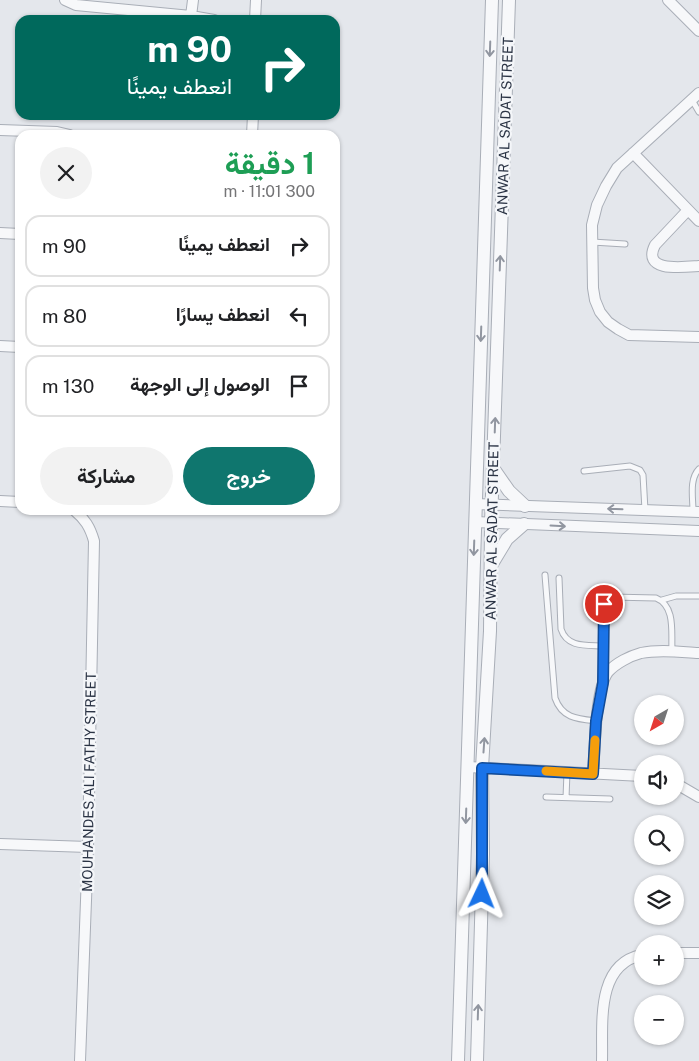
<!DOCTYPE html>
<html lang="ar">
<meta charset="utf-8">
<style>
:root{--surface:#fff;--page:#f2f2f2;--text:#202124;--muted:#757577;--line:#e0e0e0;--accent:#0f766e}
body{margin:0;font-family:"Public Sans",Vazirmatn,sans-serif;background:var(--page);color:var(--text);direction:rtl;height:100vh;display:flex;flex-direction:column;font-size:19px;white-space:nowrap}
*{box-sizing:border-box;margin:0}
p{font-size:16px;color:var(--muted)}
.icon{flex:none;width:28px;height:28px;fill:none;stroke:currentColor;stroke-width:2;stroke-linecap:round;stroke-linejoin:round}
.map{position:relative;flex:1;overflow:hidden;direction:ltr}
.side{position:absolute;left:15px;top:130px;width:325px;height:385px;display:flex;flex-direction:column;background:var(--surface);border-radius:15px;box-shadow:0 1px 4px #0004;direction:rtl}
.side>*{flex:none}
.banner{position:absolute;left:15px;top:15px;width:325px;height:105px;border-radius:15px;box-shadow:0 1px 4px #0004;direction:rtl;background:#00695c;color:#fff;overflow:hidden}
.needle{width:32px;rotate:219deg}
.buttons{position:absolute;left:634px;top:695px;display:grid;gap:10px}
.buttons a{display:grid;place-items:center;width:50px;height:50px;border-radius:50%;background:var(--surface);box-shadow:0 1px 4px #0004;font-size:25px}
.pin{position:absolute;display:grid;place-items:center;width:42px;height:42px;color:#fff;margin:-21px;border:2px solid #fff;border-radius:50%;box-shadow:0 1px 5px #0007}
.me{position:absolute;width:55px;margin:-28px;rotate:2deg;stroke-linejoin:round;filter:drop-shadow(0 0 4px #0008)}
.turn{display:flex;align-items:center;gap:18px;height:105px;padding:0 25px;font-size:22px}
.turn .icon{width:65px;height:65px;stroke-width:2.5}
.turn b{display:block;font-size:35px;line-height:42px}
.round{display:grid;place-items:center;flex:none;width:52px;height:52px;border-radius:26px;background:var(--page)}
.summary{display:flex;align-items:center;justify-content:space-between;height:85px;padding:0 25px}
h1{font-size:30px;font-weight:700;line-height:38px;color:#1e9e55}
.cta{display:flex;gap:10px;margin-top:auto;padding:10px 25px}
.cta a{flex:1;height:58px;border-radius:30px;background:var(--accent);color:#fff;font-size:20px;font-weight:700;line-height:58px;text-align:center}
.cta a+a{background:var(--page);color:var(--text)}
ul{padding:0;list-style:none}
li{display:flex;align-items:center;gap:15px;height:62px;margin:0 10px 8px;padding:0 15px;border:2px solid var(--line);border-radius:15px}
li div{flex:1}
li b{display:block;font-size:19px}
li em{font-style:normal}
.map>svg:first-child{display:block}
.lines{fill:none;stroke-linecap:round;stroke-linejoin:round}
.service-casing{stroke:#a9aeb7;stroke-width:7}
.minor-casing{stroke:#a9aeb7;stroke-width:12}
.tertiary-casing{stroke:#a9aeb7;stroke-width:14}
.service{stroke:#f7f8fa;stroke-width:5}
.minor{stroke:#f7f8fa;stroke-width:10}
.tertiary{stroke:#f7f8fa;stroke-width:12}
.oneway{stroke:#9196a0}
.route-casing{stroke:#114b97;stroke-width:12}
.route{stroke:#1a73e8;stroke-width:9}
.slow{stroke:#f59e0b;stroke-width:9}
.labels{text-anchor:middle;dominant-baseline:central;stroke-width:4.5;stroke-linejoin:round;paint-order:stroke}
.street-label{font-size:14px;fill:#2b3445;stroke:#f4f6f9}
</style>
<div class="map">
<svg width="699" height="1061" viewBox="0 0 699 1061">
<rect width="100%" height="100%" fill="#e4e7ec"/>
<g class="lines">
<g class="service-casing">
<path id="service" d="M692,100L699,112
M592,242L625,244
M584,471L630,466L640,470L643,475L645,510
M693,511C693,498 689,479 699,469
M545,575L555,698C562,718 577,719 596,721
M559,578L561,629C567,648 587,645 603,646
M611,597L656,598C676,606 671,633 672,651
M662,600L676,596H699
M603,677L604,605
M546,797L610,799
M566,798L567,772"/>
</g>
<g class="minor-casing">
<path id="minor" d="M65,0L76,5L191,16L214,20
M668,0L699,31
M191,16L193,0
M255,20L256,0
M699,93L617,168L606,186L597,205L592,225L593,288L595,300L600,312L608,322L618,329L629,335L699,337
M0,130L57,132L70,135
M252,135L253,115
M633,153L699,221
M688,210L655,245C641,273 684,267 699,266
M0,233L20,234
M0,346L20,347
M0,501L20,502
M475,504L699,512
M74,510C85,519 90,527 94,541L88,847L80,1061
M475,522L699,531
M468,767L642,776
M593,774C595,751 595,689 608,672C616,663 630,656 641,653C660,649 680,652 699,653
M675,783L699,797
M0,844L88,847
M675,953H699
M602,1061C603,1025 595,964 642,955"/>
</g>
<g class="tertiary-casing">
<path id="tertiary" d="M493,468L509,491L525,506
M492,564L507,539L524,524
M458,1061L492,0
M477,1061L483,854L482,768L490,631L491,523L509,0"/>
</g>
<use href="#service" class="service"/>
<use href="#minor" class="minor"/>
<use href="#tertiary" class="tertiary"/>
</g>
<defs><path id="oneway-shaft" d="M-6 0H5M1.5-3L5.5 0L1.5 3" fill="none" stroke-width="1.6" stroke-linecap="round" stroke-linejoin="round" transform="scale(1.25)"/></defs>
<g class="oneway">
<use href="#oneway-shaft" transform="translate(490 49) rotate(92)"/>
<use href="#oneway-shaft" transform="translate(500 263) rotate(-88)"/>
<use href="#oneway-shaft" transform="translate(481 334) rotate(92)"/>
<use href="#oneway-shaft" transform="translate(495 425) rotate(-88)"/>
<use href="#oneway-shaft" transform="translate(615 509) rotate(-178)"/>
<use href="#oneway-shaft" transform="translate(558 526) rotate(3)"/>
<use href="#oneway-shaft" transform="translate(474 548) rotate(92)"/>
<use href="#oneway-shaft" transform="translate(484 745) rotate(-86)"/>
<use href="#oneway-shaft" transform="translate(466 816) rotate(92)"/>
<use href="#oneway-shaft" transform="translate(478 1012) rotate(-88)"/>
</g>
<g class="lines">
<g class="route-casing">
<path id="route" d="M482,894V768L593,774L596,721L603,683L604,604"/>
</g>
<use href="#route" class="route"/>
<path class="slow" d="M546,771L593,774L595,740"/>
</g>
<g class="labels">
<g class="street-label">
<text transform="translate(505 126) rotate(-88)">ANWAR AL SADAT STREET</text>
<text transform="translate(492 531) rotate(-89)">ANWAR AL SADAT STREET</text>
<text transform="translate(89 782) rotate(-89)">MOUHANDES ALI FATHY STREET</text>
</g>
</g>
</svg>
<div class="buttons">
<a><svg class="needle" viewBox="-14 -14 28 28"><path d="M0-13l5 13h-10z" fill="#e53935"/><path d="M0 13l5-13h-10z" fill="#757577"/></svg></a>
<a><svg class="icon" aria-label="sound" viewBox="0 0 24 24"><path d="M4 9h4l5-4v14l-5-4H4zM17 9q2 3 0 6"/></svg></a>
<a><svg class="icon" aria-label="search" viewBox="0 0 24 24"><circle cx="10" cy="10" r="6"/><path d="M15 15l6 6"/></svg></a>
<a><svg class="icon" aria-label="layers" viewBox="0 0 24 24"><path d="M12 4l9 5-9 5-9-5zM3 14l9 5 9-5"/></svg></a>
<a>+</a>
<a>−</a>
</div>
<div class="pin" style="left:604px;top:604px;background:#d93025"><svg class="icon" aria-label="arrive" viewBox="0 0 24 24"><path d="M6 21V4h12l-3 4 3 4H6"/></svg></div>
<svg class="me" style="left:482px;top:894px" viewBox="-20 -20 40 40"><path d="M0-17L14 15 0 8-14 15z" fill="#1a73e8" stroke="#fff" stroke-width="4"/></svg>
<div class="banner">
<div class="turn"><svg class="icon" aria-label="right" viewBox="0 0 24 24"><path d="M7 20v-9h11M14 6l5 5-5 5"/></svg><div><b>90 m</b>انعطف يمينًا</div></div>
</div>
<section class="side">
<div class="summary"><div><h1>1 دقيقة</h1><p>300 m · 11:01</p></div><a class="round"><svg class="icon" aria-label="close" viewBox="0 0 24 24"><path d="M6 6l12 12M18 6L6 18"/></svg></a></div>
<ul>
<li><svg class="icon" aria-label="right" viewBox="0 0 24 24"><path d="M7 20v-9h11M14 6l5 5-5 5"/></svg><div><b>انعطف يمينًا</b></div><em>90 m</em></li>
<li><svg class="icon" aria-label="left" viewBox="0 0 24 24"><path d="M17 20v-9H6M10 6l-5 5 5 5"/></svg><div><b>انعطف يسارًا</b></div><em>80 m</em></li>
<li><svg class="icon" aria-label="arrive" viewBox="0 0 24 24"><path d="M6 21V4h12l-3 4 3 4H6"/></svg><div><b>الوصول إلى الوجهة</b></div><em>130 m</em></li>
</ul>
<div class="cta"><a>خروج</a><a>مشاركة</a></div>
</section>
</div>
